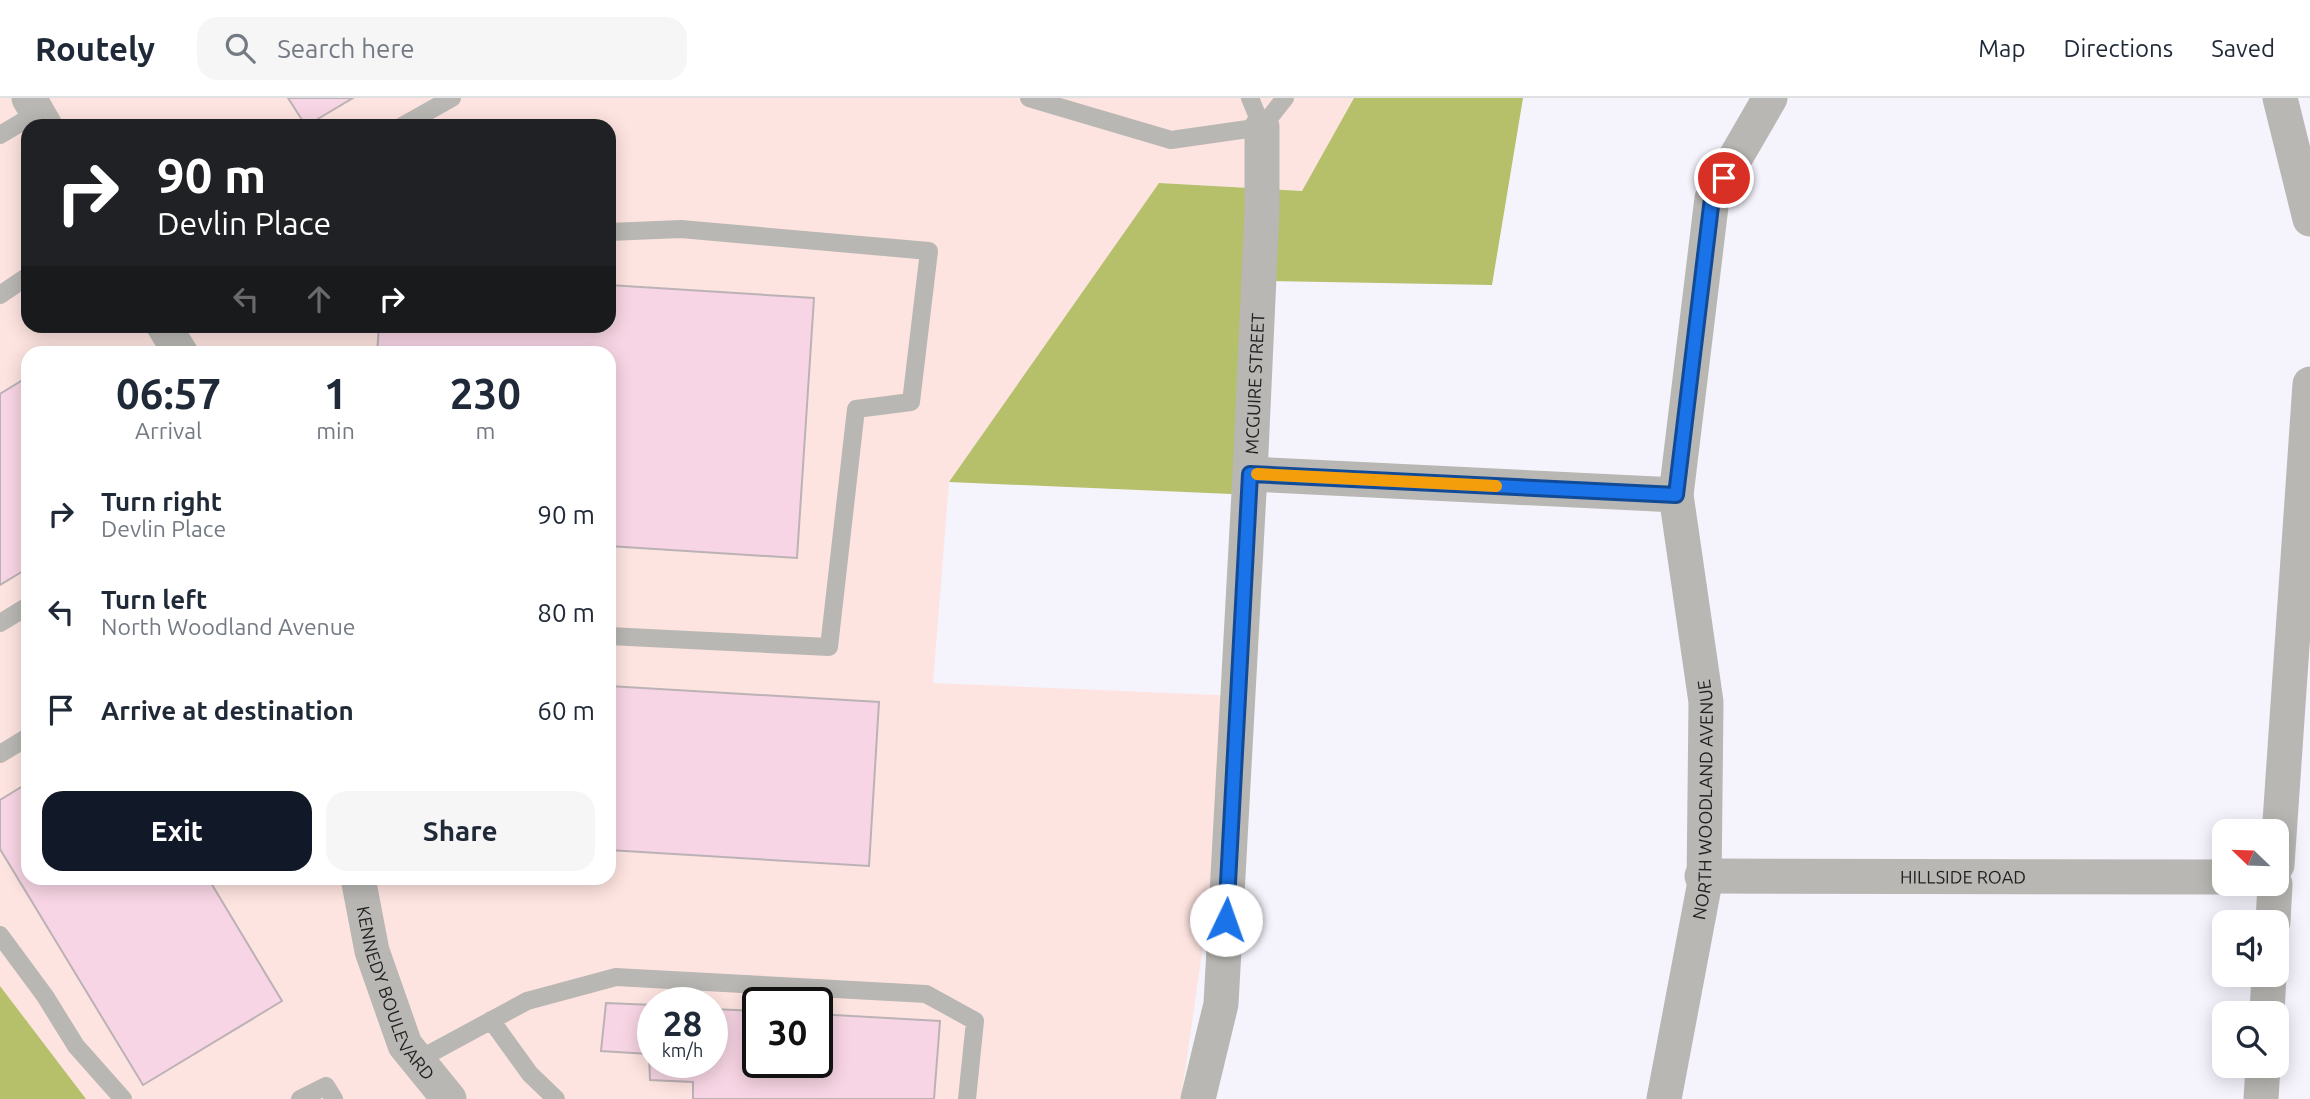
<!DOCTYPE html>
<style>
:root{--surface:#fff;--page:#f6f6f7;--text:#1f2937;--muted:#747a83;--line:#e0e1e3;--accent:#111827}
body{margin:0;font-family:Ubuntu,sans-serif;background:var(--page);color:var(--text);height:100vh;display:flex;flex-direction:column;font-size:26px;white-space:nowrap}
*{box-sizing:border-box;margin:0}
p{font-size:23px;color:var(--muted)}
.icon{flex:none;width:38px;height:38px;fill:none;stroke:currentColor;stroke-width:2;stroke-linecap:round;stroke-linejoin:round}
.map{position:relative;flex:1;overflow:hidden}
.sheet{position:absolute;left:21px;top:248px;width:595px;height:539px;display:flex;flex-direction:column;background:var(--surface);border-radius:21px;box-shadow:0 4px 18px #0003}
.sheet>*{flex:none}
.hud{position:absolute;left:21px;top:21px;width:595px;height:214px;border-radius:21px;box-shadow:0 4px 18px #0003;background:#202124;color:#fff;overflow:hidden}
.needle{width:46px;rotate:293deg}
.fabs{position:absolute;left:2212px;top:721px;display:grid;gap:14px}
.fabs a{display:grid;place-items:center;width:77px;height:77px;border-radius:14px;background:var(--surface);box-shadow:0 4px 18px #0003;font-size:35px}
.speed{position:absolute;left:637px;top:889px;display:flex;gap:14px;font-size:35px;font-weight:700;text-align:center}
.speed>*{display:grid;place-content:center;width:91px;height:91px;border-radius:50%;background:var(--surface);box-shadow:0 4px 18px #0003;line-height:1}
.speed small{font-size:18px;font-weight:400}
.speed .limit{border:4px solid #111;border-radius:10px;background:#fff;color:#111}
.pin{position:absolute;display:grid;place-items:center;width:60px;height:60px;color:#fff;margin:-30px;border:4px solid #fff;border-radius:50%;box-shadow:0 2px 7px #0007}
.me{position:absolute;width:77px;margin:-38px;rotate:3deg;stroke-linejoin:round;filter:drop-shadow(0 0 5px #0008)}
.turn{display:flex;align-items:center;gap:24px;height:147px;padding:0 21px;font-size:32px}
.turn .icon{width:91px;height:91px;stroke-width:2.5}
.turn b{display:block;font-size:49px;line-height:60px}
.lanes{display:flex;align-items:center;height:66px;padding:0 21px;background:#0003;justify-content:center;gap:35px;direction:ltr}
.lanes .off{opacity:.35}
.eta{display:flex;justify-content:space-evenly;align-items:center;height:119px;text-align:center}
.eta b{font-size:42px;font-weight:700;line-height:49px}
.primary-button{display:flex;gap:14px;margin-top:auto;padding:14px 21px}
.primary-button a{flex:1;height:80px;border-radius:21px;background:var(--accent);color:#fff;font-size:28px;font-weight:700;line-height:80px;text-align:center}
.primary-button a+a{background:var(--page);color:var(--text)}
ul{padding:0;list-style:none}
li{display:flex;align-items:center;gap:21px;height:98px;padding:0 21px}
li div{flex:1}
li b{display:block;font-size:26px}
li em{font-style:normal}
header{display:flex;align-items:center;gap:42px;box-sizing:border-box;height:98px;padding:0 35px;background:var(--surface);border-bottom:2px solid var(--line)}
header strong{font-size:33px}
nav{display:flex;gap:38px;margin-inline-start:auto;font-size:24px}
.search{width:490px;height:63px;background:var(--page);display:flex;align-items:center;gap:18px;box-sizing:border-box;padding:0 24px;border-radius:21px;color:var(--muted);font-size:26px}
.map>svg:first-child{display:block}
.industrial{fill:#fee4e0;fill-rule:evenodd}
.forest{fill:#b6bf6a}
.building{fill:#f8d5e4;stroke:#bcb2b6;stroke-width:2}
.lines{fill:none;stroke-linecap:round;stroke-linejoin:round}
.lane{stroke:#b9b7b3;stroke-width:18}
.street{stroke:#b9b7b3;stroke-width:35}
.route-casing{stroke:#114b97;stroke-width:18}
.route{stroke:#1a73e8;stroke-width:12}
.slow{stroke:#f59e0b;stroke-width:12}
.labels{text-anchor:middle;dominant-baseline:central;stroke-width:7;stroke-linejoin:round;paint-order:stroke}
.street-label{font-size:18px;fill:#222225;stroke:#fff}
</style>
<header>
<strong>Routely</strong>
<div class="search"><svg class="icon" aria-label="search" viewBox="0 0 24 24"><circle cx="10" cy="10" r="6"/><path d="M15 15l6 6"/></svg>Search here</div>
<nav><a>Map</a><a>Directions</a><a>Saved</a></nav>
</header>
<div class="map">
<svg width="2310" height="1001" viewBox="0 0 2310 1001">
<rect width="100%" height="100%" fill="#f5f3fc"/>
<path class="industrial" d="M0,0H1354L1302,93L1159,85L949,384L933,585L1239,598L1181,1001H86L0,888ZM28,28H609V228H28ZM28,256H609V780H28ZM653,905H712V964H653ZM758,905H817V964H758Z"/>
<path class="forest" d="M1354,0H1523L1492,187L1269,183L1255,397L949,384L1159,85L1302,93Z
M0,888L86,1001H0Z"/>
<path class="building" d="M288,0H353L306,28Z
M609,187L814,200L797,460L609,448V256H377L379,228H609Z
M26,280L28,470L0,487V296Z
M609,588L879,604L869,768L609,752Z
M28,685V780H208L282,903L143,987L0,751V702Z
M606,905L653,907V964H712V911L758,913V964H817V916L940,923L934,1001H693V984L650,982L649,956L601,953Z"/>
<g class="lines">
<path class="lane" d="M1029,0L1171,42L1262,29L1285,0
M1250,0L1262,29
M402,28L452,0
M0,37L37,15
M609,134L681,131L929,153L911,304L856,311L829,549L609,538
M0,197L28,178
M0,525L28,508
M0,656L28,639
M0,837L45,898L76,948L123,1001
M491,922L530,976L556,1001
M418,962L527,903L616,879L926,896L975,923L967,1001
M300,1001L326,988L334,1001"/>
<g class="street">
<path d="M29,0L45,28"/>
<path d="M2280,0L2310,121"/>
<path d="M164,228L181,256"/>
<path d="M1250,376L1676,397"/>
<path d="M2277,767L2310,286"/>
<path id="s1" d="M1702,778L2224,779"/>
<path id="s2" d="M358,780L372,853L405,947L449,1001"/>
<path d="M2273,824L2275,786"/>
<path d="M2267,915L2269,877"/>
<path id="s3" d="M1198,1001L1221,906L1250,376L1262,113V29"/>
<path id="s4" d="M1664,1001L1704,789L1706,604L1676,397L1712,100L1770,0"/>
<path d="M2261,1001L2263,968"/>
</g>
</g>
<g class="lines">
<g class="route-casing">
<path id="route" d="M1226,822L1250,376L1676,397L1712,100L1724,80"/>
</g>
<use href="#route" class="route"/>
<path class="slow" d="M1257,376L1496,388"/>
</g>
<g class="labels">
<g class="street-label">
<text stroke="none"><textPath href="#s3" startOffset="719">MCGUIRE STREET</textPath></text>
<text stroke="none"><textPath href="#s4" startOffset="303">NORTH WOODLAND AVENUE</textPath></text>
<text stroke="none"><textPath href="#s1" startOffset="261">HILLSIDE ROAD</textPath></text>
<text stroke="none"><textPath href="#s2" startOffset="122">KENNEDY BOULEVARD</textPath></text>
</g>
</g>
</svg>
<div class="fabs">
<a><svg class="needle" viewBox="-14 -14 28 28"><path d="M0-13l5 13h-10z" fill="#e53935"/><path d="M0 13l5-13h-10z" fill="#747a83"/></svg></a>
<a><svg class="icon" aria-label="sound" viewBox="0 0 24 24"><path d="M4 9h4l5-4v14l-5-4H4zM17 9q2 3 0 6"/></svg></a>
<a><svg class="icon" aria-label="search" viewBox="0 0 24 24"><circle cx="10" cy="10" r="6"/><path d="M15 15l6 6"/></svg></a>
</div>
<div class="speed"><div>28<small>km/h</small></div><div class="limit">30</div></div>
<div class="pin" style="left:1724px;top:80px;background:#d93025"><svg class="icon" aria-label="arrive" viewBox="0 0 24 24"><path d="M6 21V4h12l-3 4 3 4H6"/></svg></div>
<svg class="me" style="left:1226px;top:822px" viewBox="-20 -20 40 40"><circle r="19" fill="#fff"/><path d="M0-13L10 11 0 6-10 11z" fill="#1a73e8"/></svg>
<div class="hud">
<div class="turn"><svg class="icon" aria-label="right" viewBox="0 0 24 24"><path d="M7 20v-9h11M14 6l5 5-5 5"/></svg><div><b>90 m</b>Devlin Place</div></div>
<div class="lanes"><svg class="icon off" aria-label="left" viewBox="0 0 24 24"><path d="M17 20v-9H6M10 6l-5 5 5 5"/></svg><svg class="icon off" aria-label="ahead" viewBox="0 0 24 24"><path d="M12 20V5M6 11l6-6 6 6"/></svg><svg class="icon" aria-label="right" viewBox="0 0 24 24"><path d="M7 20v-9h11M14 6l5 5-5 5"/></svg></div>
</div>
<section class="sheet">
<div class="eta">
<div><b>06:57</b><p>Arrival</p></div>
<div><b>1</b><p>min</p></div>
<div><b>230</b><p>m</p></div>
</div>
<ul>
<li><svg class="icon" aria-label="right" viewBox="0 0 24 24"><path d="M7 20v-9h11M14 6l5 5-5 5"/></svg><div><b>Turn right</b><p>Devlin Place</p></div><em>90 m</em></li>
<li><svg class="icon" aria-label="left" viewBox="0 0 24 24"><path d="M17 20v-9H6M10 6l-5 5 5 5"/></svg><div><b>Turn left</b><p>North Woodland Avenue</p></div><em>80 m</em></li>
<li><svg class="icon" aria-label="arrive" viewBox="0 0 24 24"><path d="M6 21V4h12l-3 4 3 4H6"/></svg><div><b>Arrive at destination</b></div><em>60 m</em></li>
</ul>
<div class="primary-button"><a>Exit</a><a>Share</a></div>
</section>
</div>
